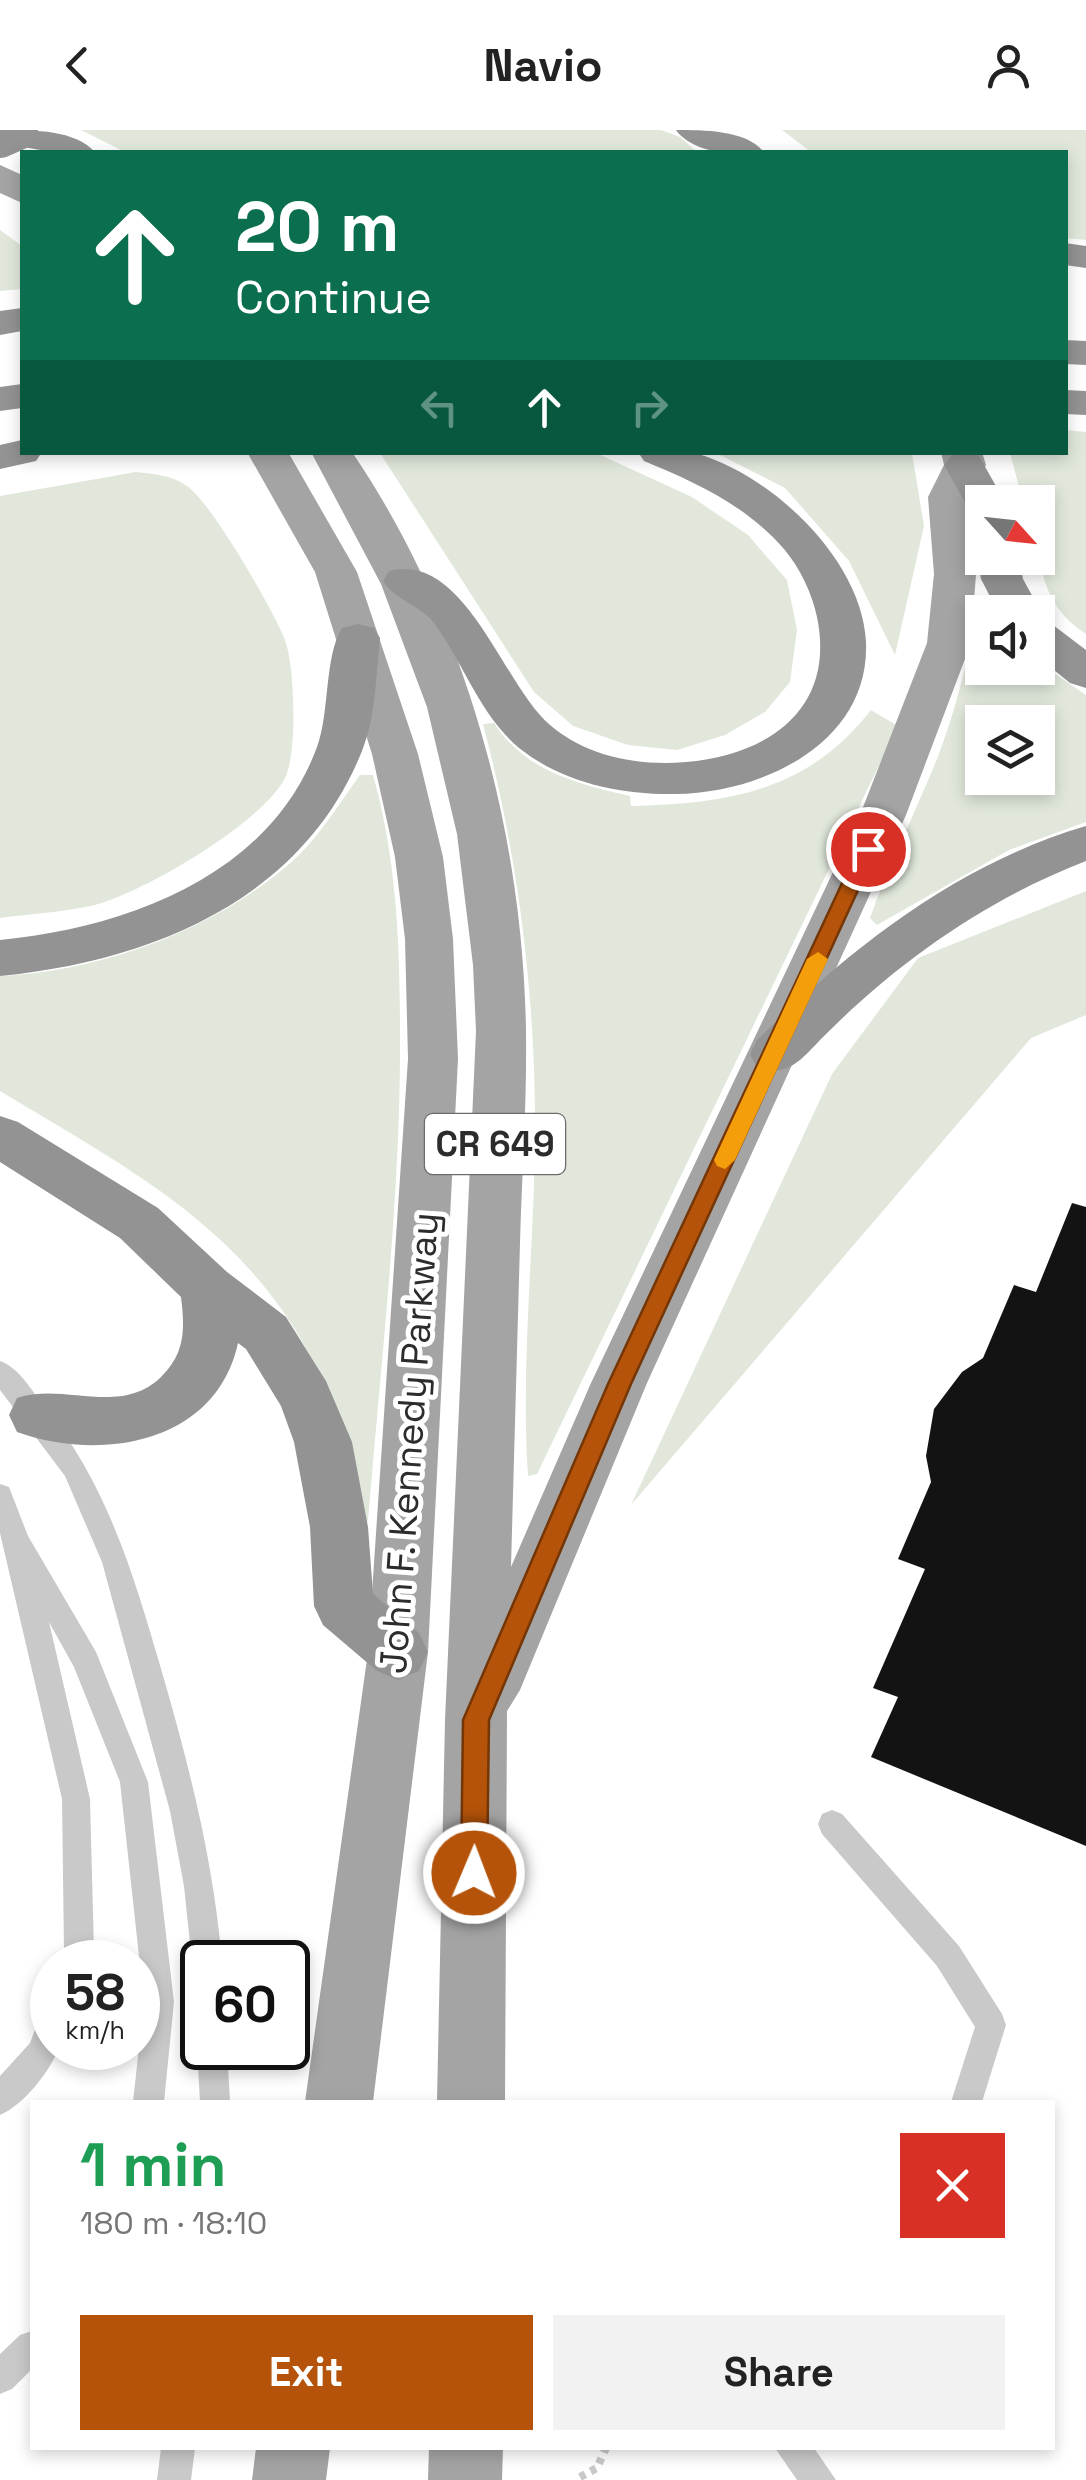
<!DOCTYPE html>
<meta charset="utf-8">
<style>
:root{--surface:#fff;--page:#f2f2f2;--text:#222;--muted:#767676;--accent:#b45309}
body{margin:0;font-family:"Space Grotesk",sans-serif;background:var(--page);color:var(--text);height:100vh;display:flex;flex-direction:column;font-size:38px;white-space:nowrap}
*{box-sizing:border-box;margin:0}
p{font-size:32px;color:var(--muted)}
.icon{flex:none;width:55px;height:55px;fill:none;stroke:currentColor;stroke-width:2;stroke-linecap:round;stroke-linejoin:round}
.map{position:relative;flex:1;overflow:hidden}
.panel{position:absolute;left:30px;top:1970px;width:1025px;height:350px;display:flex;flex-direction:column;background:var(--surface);border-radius:0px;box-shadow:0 5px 15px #0003}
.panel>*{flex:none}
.banner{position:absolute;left:20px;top:20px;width:1048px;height:305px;border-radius:0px;box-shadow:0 5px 15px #0003;background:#0b6e4f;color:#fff;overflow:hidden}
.needle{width:65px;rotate:117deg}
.controls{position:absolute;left:965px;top:355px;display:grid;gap:20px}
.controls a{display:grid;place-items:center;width:90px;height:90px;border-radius:0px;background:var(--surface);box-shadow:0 5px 15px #0003;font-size:50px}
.speed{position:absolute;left:30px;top:1810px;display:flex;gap:20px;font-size:50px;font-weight:700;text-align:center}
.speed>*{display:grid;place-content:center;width:130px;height:130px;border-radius:50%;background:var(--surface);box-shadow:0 5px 15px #0003;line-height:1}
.speed small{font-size:25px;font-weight:400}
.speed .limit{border:5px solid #111;border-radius:15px;background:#fff;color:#111}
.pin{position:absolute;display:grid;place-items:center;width:85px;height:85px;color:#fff;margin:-42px;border:5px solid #fff;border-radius:50%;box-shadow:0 2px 10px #0007}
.me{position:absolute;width:110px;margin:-55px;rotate:1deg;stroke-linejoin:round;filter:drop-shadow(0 0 8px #0008)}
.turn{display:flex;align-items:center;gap:35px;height:210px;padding:0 50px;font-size:45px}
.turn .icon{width:130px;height:130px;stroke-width:2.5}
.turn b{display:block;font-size:70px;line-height:85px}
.lanes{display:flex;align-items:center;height:95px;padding:0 50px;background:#0003;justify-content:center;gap:50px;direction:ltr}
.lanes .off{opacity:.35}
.round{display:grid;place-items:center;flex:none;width:105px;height:105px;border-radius:0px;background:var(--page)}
.headline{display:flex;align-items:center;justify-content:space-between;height:170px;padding:0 50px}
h1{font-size:60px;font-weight:700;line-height:75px;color:#1e9e55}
.button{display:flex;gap:20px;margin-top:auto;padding:20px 50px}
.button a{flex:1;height:115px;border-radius:0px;background:var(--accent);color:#fff;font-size:40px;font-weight:700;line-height:115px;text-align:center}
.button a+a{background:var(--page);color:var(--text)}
header{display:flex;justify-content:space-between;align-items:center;height:130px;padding:0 50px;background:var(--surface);font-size:45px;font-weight:700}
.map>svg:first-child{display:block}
.green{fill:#e1e8db;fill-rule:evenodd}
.building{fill:#131313}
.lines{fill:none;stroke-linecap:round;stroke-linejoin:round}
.path{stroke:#c9c9c9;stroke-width:8;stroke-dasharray:6 6;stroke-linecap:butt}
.service{fill:#c9c9c9;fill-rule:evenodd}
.primary{fill:#a4a4a4;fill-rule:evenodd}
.motorway{fill:#939393;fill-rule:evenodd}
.motorway-bridge{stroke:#939393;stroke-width:40}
.route{fill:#b45309;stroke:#753606;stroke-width:2.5}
.slow{fill:#f59e0b}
.labels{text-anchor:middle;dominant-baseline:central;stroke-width:10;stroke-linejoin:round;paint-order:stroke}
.shield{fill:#fff;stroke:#6b6b6b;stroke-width:2.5}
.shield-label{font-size:35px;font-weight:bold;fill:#2c2c2c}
.street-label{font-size:38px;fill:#2c2c2c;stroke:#fff}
</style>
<header><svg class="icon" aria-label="back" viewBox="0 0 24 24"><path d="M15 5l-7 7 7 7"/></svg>Navio<svg class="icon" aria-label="person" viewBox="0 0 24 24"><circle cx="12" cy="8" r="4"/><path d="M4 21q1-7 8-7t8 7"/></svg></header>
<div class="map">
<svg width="1086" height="2350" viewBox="0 0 1086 2350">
<rect width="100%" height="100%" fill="#fff"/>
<path class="green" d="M81,0H661L680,7L697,22H125Z
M782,0H1086V110L1065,108V22H811Z
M0,100L22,116V159L0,161Z
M1065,300L1086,302V504C1036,472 1038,424 1038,372H1023L1010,323L1065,322Z
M380,323H596L692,367L748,405L787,450L797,500L790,552L765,582L725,605L677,620L628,615L573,596L534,562Z
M716,323H912L924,396L895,525L849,431L785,358Z
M136,342C154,344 172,345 187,356C211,372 274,481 285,510C295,537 297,620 286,646C265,692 140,765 91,776C62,782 30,784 0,788V366Z
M980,471L989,482H982V538H1038V532L1086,565V692L1009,720L877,795L870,788C889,734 915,683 937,629C957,577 969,525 980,471ZM982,592H1038V648H982Z
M871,580L898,596L537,1344L528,1346C520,1226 536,1106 535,986C534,852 517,723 483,594L494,593C525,641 577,654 630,666L631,676C728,674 808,661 871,580Z
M360,645H373C397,730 400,816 400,903C401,1066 381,1229 368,1391H362C354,1349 346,1306 332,1265C326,1249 315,1233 306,1218C235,1091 120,1034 0,961V846C101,841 211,801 288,735C317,711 338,675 360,645Z
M1086,761V885L1031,908L631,1375L832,944L918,828Z"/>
<path class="building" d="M1072,1073L1086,1077V1716L871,1627L898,1567L873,1558L925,1439L898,1429L931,1352L926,1326L934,1279L962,1242L983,1228L1014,1155L1036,1162Z"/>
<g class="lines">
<path class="path" d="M580,2347L597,2338L606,2318"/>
<path class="service" d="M0,1231C18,1237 31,1259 42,1274C109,1355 135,1450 164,1549C191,1643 214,1735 222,1832H202V1845L196,1842L192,1832L184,1756L170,1681L102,1432L65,1346L0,1260Z
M0,1354L9,1357L28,1406L96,1522L148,1652L174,1872L164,1972H133L144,1872L120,1652L74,1537L49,1492L90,1669L94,1821L90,1832H60L64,1821L62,1669L0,1403Z
M832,1680L842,1684L959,1816L1002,1884L1006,1895L982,1972H951L975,1897L937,1836L822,1704L818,1694L822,1684Z
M52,1880V1918H59C50,1941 24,1975 0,1985V1946L30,1913L41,1884Z
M202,1907V1918H227L230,1972H200L197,1918Z
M32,2201V2239L12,2259L0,2264V2224L20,2205Z
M161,2318H195L191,2350H157Z
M775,2318H814L836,2350H797Z"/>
<path class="primary" d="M0,35L22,45V73L0,63Z
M247,322H288L357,442L418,624L443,727L453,809L458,929L428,1522L373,1972H305L368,1522L408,929L405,809L395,727L372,624L315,442Z
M311,322H352C465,488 523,702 526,901C527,972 522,1042 520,1113C517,1221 514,1329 511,1437L591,1253L860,685L927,513L934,444L928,367L944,335L941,322H982L986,335L970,367L976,444L971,513L906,685L647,1253L520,1560L507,1581L505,1972H437L445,1590L476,901L473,835L457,704L427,577L381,454Z
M256,2318H330L326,2350H252Z
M429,2318H503L502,2350H428Z"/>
<path class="motorway" d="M3,0C35,0 75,0 95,22H52L0,13Z
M676,0C704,0 745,0 763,21C738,26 693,24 676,0Z
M1065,113L1086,116V138L1065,135Z
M22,178V201L0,205V181Z
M1065,210L1086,211V235L1065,234Z
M22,254V278L0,281V257Z
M1065,260L1086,261V285L1065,284Z
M22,310V322H42L36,331L0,339V315Z
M638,322C656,322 681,318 698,324C773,346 862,430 866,512C870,613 762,663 676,664C621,665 563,653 519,618C480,585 464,534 434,493C420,475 395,470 383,451L389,441C465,421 503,555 550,595C588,627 637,636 686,632C769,625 836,578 817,487C812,463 800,438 784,419C747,376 695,352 644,331Z
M965,322L979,326L1005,372H982V384L970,381L944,335L951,326Z
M982,419V428H1019L1023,449L1041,482L1038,487V482H998L981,449L977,428Z
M1038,491L1053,495L1086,520V558L1070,553L1038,527Z
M358,494L374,498L380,508C376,545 376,586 362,621C302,771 150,831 0,846V810C125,798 270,746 317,617C330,582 324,527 342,498Z
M1086,696V731C985,770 896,833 820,910C800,931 788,947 757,938L750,924L757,910C851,818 957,734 1086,696Z
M0,986L18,992L158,1078L227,1142L286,1187L326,1251L352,1312L368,1397L373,1464L419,1503L428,1522L419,1541L398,1550L377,1541L323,1495L314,1476L310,1397L294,1312L281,1276L246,1219L238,1213C216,1314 101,1332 17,1302L9,1285L17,1268C64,1252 120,1287 161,1247C185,1223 185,1200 181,1167L120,1108L0,1032Z"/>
<path class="motorway-bridge" d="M0,8L18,0"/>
</g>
<path class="route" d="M868,712L877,719L631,1254L489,1590L487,1743L483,1752L474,1756L465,1752L461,1743L463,1590L608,1254L858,719Z"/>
<path class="slow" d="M818,822L828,829L735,1030L725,1039L717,1036L714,1030L807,829Z"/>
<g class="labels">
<rect class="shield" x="425" y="984" width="140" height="60" rx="8"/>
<g class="shield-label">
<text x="495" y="1014">CR 649</text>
</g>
<g class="street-label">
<text transform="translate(409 1313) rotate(-86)">John F. Kennedy Parkway</text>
</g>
</g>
</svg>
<div class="controls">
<a><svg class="needle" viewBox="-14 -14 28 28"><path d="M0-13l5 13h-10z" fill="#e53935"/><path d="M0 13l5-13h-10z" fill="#767676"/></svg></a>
<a><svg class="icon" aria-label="sound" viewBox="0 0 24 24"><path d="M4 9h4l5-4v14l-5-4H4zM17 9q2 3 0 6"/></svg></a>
<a><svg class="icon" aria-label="layers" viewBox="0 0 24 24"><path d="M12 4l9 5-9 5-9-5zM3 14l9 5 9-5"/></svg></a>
</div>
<div class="speed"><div>58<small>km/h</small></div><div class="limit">60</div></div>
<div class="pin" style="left:868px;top:719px;background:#d93025"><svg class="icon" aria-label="arrive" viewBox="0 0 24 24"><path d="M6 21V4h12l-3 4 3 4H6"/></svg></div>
<svg class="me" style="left:474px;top:1743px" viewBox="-20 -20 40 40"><circle r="17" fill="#b45309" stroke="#fff" stroke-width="3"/><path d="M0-11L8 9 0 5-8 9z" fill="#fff"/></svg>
<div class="banner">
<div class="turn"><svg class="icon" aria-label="ahead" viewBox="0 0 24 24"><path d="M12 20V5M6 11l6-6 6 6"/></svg><div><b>20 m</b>Continue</div></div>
<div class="lanes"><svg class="icon off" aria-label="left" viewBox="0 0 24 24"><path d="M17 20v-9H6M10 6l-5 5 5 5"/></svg><svg class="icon" aria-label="ahead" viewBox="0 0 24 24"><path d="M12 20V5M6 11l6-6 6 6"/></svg><svg class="icon off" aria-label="right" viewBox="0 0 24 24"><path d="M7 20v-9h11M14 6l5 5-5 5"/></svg></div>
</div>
<section class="panel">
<div class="headline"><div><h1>1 min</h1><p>180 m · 18:10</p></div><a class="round" style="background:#d93025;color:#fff"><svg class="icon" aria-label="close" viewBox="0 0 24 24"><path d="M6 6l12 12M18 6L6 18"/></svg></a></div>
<div class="button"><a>Exit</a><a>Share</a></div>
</section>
</div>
